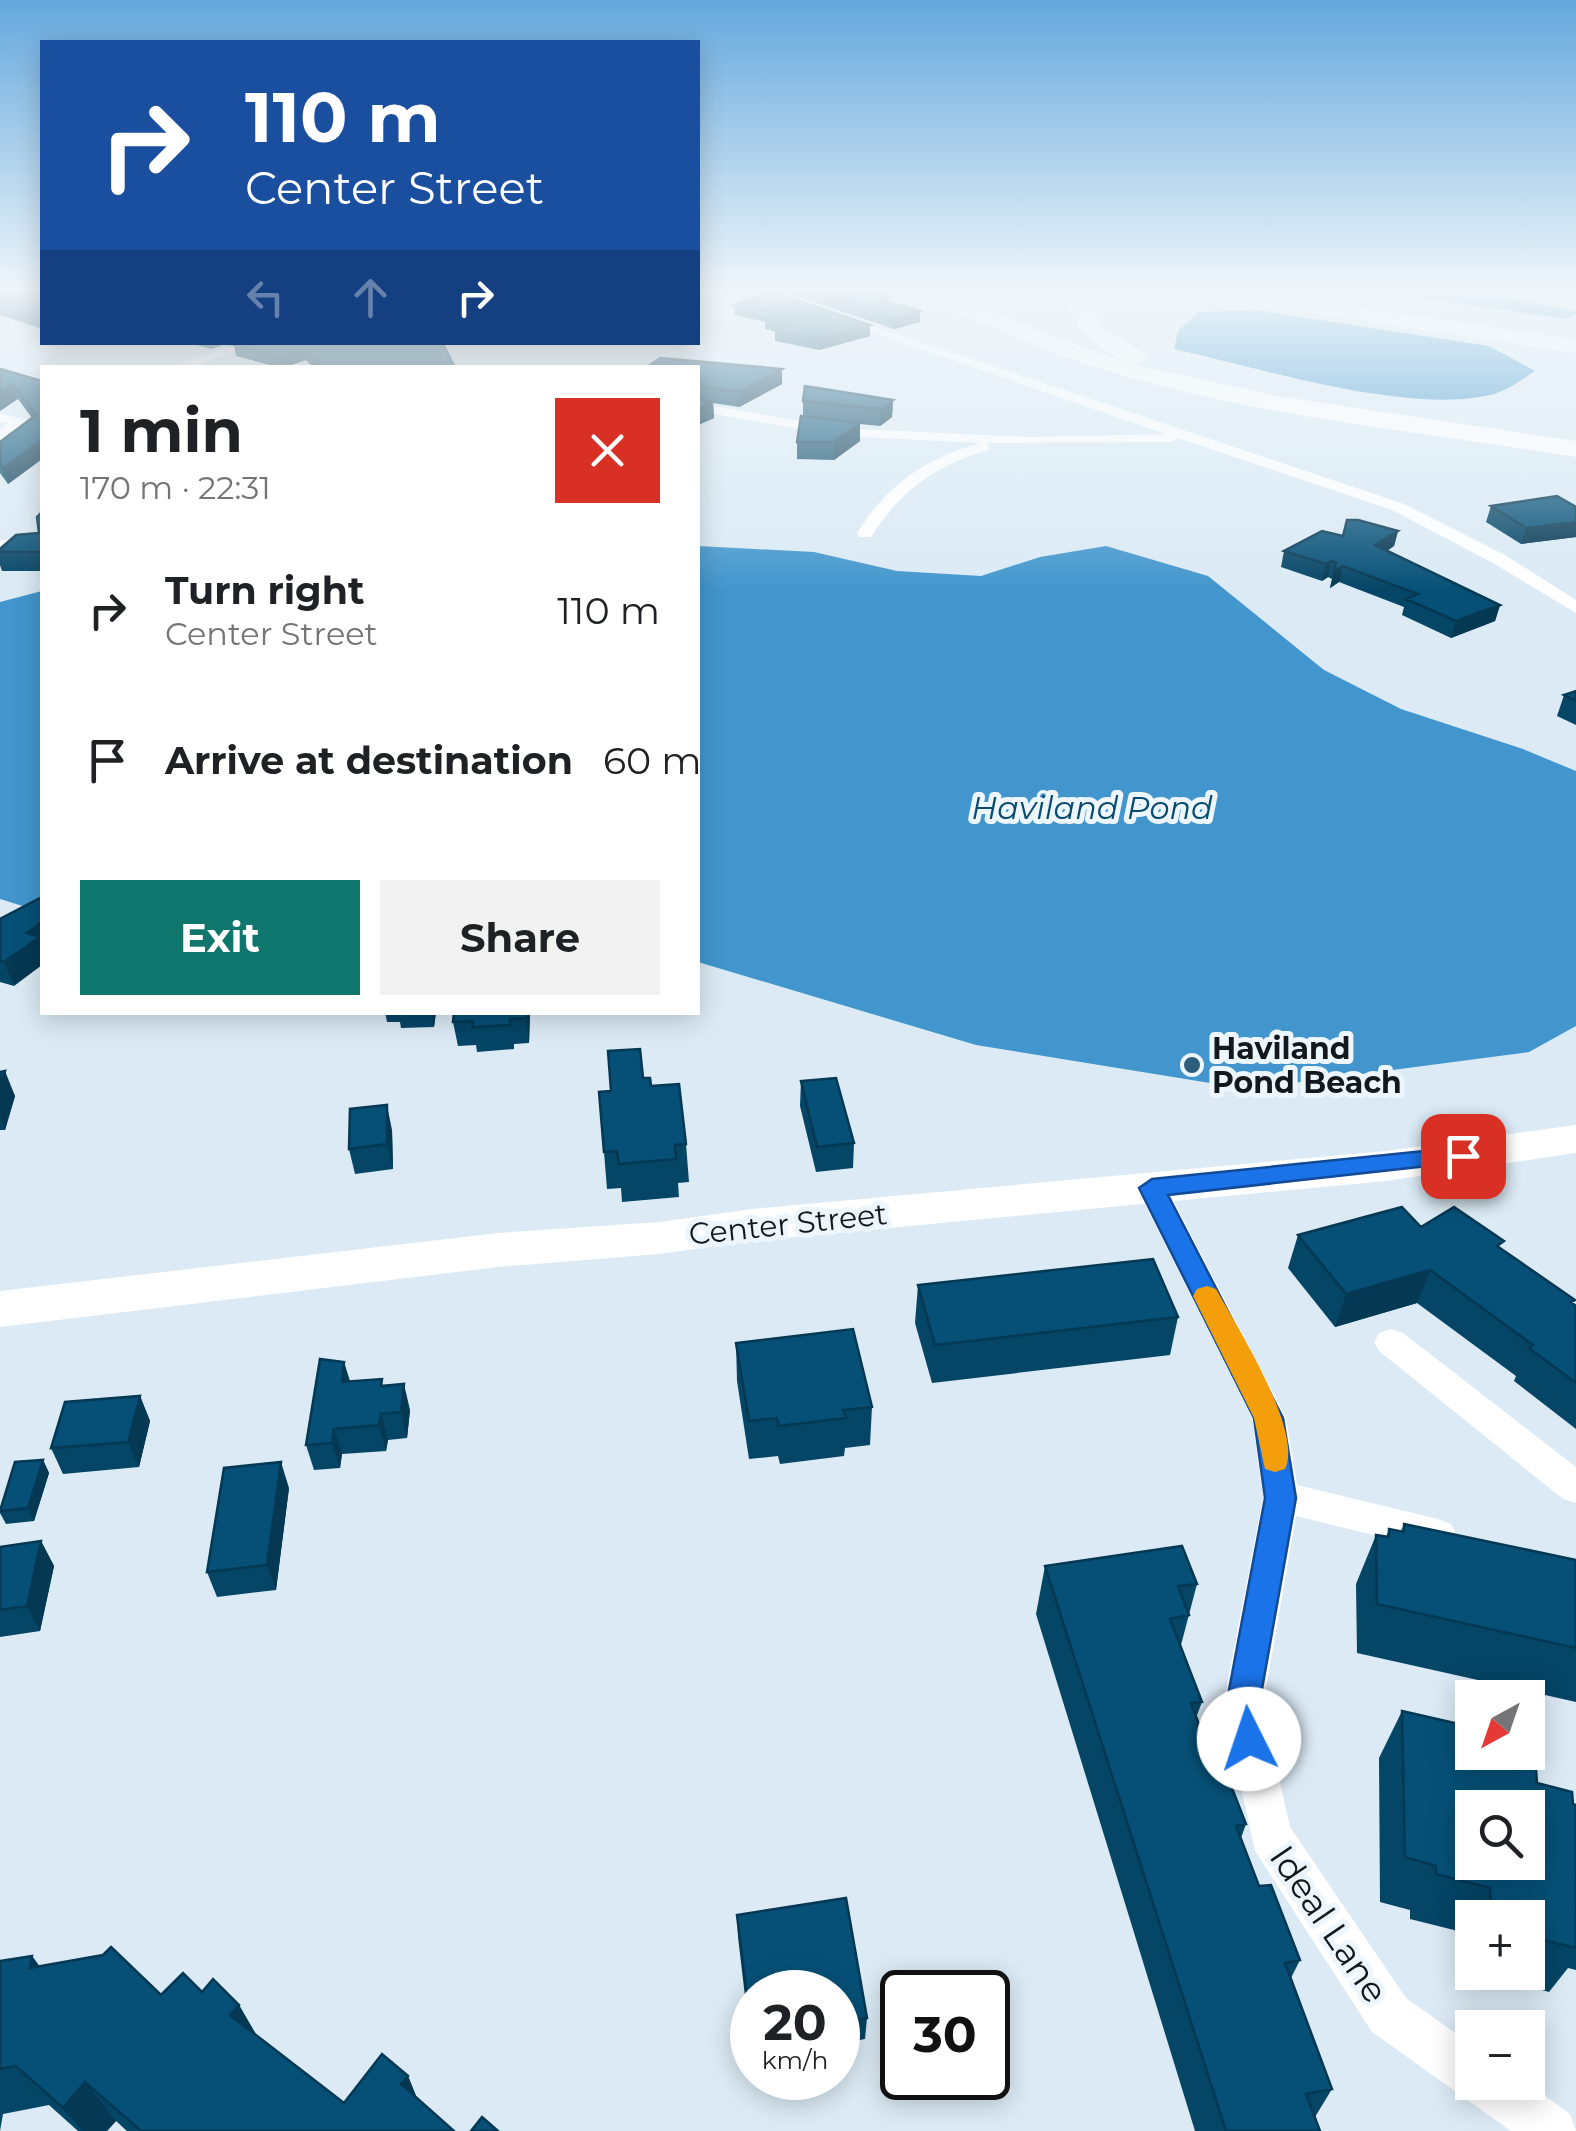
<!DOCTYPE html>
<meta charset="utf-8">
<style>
:root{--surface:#fff;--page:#f2f2f2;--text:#202124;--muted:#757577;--accent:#0f766e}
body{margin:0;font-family:Montserrat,sans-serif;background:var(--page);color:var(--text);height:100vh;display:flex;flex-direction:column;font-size:38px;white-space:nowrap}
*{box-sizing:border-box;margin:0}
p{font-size:32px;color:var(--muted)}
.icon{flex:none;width:55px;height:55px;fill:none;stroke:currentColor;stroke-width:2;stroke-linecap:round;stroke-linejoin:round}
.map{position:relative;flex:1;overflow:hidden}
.panel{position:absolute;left:40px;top:365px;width:660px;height:650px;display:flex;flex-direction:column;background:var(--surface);border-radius:0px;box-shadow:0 5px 25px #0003}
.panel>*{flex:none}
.top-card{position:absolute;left:40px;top:40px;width:660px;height:305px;border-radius:0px;box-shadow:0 5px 25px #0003;background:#1a4fa0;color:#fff;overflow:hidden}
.needle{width:65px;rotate:220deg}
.tools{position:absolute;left:1455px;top:1680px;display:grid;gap:20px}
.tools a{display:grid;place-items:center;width:90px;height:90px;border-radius:0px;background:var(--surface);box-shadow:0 5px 25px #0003;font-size:50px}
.speed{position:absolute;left:730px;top:1970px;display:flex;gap:20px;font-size:50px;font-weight:700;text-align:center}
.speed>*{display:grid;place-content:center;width:130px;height:130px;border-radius:50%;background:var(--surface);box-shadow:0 5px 25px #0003;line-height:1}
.speed small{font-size:25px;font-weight:400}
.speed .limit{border:5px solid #111;border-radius:15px;background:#fff;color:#111}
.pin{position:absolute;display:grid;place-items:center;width:85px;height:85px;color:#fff;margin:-42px;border-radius:20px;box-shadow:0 5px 15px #0006}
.me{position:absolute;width:110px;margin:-55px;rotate:356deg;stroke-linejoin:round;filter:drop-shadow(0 0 8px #0008)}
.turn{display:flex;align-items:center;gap:35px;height:210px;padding:0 40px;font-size:45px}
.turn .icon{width:130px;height:130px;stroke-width:2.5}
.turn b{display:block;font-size:70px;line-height:85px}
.lanes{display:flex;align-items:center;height:95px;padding:0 40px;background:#0003;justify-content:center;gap:50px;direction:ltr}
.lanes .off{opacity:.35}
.round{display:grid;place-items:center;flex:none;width:105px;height:105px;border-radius:0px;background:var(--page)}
.overview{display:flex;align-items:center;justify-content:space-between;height:170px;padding:0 40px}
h1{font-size:60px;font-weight:700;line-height:75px}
.cta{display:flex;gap:20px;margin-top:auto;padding:20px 40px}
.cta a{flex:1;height:115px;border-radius:0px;background:var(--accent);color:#fff;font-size:40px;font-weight:700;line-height:115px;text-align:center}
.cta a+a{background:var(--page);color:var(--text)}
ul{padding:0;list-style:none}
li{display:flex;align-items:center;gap:30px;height:150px;padding:0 40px}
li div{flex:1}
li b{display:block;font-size:38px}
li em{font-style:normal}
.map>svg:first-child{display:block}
.water{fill:#4296cd}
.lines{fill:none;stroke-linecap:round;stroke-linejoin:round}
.minor{fill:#fff;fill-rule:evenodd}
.secondary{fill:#fff;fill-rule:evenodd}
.motorway{fill:#fff;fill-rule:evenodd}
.wall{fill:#054566}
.shaded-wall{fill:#043853}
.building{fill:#065077;stroke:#043853;stroke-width:2.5;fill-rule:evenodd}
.route{fill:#1a73e8;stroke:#114b97;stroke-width:2.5}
.slow{fill:#f59e0b}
.poi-dot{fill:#2f5d7c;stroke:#eef6fd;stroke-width:4}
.labels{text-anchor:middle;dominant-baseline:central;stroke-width:10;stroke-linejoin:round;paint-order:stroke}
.poi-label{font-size:30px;font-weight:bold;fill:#12181b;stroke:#eef6fd;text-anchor:start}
.street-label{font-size:30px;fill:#12181b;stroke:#eef6fd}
.water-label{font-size:32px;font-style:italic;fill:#074b6f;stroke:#eef6fd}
.near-street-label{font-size:35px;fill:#12181b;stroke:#eef6fd}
</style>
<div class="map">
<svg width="1576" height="2131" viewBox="0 0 1576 2131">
<rect width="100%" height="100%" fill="#dbeaf5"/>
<path class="water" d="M1384,292H1478L1576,311V315L1565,319Z
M1256,310L1489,346L1535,371C1523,379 1508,390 1494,394C1410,416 1261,368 1174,349L1178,331L1198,312Z
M698,546L814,552L897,571L981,576L1040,557L1106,546L1208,576L1324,670L1401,709L1523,749L1576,771V1026L1529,1052L1247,1089L976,1045L698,962Z
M42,591V912L0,899V602Z"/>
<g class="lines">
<path class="minor" d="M755,292H772L1404,504L1505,555L1576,600V613L1493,563L1392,510L1178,438L1171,442L988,443L989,450C937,464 900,491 871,537H859L857,533C887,485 927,457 981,443L836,436L698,411V403L836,428L1030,437L1166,434Z
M244,342H265L188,368H166Z
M0,414L29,420L0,440V429L8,423L0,422Z
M42,538V548L0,550V540Z
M1152,1177L1163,1181L1167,1188L1286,1418L1297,1485L1438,1519L1451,1524L1457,1535L1451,1546L1438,1551L1296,1516L1263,1706L1290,1827L1406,1998L1472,2045V2082H1526L1570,2114L1576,2131H1511L1372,2032L1255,1851L1223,1706L1263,1497L1252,1418L1137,1188L1141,1181Z
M1391,1329L1403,1333L1576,1467V1503L1563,1499L1379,1351L1374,1342L1379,1333Z"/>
<path class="secondary" d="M1576,1125V1153L1386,1181L752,1241L659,1254L498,1267L0,1327V1291L498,1233L659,1222L752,1209L1386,1151Z"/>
<path class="motorway" d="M922,292H951L1046,334L1123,361C1093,345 1073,326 1062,292H1084L1103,328L1143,353L1147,358L1136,365L1278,396L1576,441V457C1379,425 1174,411 990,326C969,317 937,308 922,292Z
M1201,292H1255L1576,339V353L1212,298Z"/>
</g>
<path class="wall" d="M0,292H42V329L0,315Z
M790,292H877L893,303L920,311V322L894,329L790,294Z
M734,305L870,325V336L819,350L775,341V331L765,329V322L735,315Z
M186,342H231L211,349Z
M243,342L455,368H314L306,360L281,368L236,356L234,345Z
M698,368L782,384L739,407L713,403L714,418L698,425Z
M0,369L42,381V459L8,484L0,473V442L32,418L18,399Z
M893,400L892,417L880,426L860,424V441L834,460L797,459V442L803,416V401Z
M1491,506L1576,507V537L1521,544L1486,522Z
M42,512V571H2L0,565V549L39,533Z
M1398,531L1394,546L1387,551L1500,605L1495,621L1451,638L1402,615L1404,607L1339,582L1330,588L1332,579L1328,577L1322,581L1281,567L1284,551L1343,536Z
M1576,691V725L1557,716L1564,695Z
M0,919L14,986L0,982Z
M385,1012H436L434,1027L401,1028L400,1022H387Z
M530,1012L529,1043L514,1044V1049L477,1052L476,1045L458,1046L453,1022Z
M0,1072L15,1096L5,1130H0Z
M643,1078L651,1086L686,1144L689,1182L678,1183L679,1197L622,1202L621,1188L607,1189L604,1152L611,1091Z
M801,1081L854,1143L853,1168L816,1172L800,1106Z
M392,1130L393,1169L355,1174L349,1149Z
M1421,1227L1501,1248L1576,1306V1429L1514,1381L1516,1376L1417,1303L1335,1327L1288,1268L1298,1235Z
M918,1285L1178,1317L1170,1355L932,1383L915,1323Z
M736,1343L872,1407L870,1445L845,1448L844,1456L780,1464L778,1456L749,1459L737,1381Z
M344,1362L350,1381L384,1386L410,1410L407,1438L388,1440L386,1451L342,1454L340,1468L314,1470L306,1445Z
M140,1396L150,1421L139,1467L63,1474L51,1448Z
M43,1460L49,1473L34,1521L6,1524L0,1513V1508Z
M289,1488L276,1590L217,1597L207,1572Z
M1404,1524L1576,1560V1702L1357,1653L1356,1584L1376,1535L1386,1537L1389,1529L1401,1531Z
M41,1541L54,1566L40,1631L0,1637V1547Z
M1045,1566L1197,1584L1181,1645L1202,1702L1196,1718L1211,1757L1246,1824L1241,1838L1259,1886L1300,1960L1291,1978L1332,2089L1315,2117L1320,2131H1195L1036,1614Z
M1402,1711L1472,1752L1537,1783L1576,1805V1970L1568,1968L1549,1992L1474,1972H1528V1918H1472V1972L1464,1970L1462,1932L1410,1919V1910L1380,1902L1379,1758Z
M846,1898L867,2018L865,2039L838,2044V1992H752V2056L738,1937L737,1915Z
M32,1956L39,1966L161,1995L202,1992L239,2005L256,2034L344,2103L408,2076L417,2099L454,2131H127L116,2121L107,2131H78L49,2105L3,2114L0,2131V1961Z"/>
<path class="shaded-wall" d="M920,311V322L894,329L895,318Z
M870,325V336L819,350V339Z
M210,342H231L211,349Z
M304,350L306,360L282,368L280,357Z
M782,369V384L739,407V392Z
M13,384L18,399L0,411V393Z
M893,400L892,417L880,426L881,409Z
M713,402L714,418L698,425V409Z
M860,423V441L834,460V442Z
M42,440V459L8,484L3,468Z
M1576,522V537L1521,544L1526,528Z
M1398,531L1394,546L1371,561L1375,545Z
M1332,561L1328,577L1322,581L1326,564Z
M1343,566L1339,582L1330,588L1334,571Z
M1500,605L1495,621L1451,638L1456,621Z
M42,922V965L14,986L4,962L27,933Z
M431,1012H436L434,1027Z
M526,1012H530L529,1043L526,1018Z
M5,1071L15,1096L5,1130L0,1117V1088Z
M387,1105L392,1130L393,1169L387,1144Z
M1430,1270L1417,1303L1335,1327L1346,1294Z
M344,1362L351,1388L342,1382Z
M404,1384L410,1410L407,1438L401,1412Z
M140,1396L150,1421L139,1467L128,1442Z
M381,1414L388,1440L386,1451L379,1425Z
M334,1429L342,1454L340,1468L332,1443Z
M43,1460L49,1473L34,1521L28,1508Z
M281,1462L289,1488L276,1590L267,1565Z
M41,1541L54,1566L40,1631L27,1606Z
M32,1956L63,1998L30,1968Z
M239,2005L262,2046L230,2015Z
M408,2076L424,2115L401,2084Z
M85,2082L116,2121L107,2131H82L63,2108Z"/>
<path class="building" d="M0,292H42V320L0,307Z
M768,292H773L870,325L819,339L775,330L790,324L765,319L778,313L734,305Z
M815,292H877L893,297L882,300L920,311L895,318Z
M243,342H442L455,368H322L304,350L280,357L234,345Z
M660,358L782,369L739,392L698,386V368H646Z
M0,369L42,381V440L3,468L0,463V442L36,415L13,384L0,393Z
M805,386L893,400L881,409L803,401Z
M698,399L713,402L698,409Z
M801,416L860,423L834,442H797Z
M1557,496L1576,507V522L1526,528L1491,506Z
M42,512V552H0V549L16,535L39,533L37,517Z
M1347,520H1358L1398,531L1375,545L1500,605L1456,621L1406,599L1418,594L1343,566L1334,571L1336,563L1332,561L1326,564L1284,551L1322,531L1343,536Z
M1576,691V701L1564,695Z
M42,897V922L27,933L40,937L4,962L0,961V919Z
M454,1012H526V1018L510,1019V1025L473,1027V1021L453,1022Z
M640,1049L643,1078H650L651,1086L679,1084L686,1144L675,1145L676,1159L619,1164L617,1151L604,1152L599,1092L611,1091L608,1051Z
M5,1071L0,1088V1072Z
M836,1078L854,1143L817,1147L801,1081Z
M387,1105V1144L349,1149L350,1109Z
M1402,1207L1421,1227L1454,1207L1504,1241L1497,1246L1575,1300L1571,1302L1576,1306V1383L1529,1348L1533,1345L1430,1270L1346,1294L1298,1235Z
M1153,1259L1178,1317L935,1345L918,1285Z
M853,1329L872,1407L843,1410L846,1418L779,1426L777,1418L749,1421L736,1343Z
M320,1359L344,1362L342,1382L382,1379L381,1386L404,1384L401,1412L381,1414L379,1425L334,1429L332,1443L306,1445Z
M140,1396L128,1442L51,1448L65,1402Z
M43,1460L28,1508L0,1511L15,1462Z
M281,1462L267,1565L207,1572L224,1468Z
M1404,1524L1576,1560V1648L1377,1604L1376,1535L1389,1537V1529L1404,1532Z
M41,1541L27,1606L0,1610V1547Z
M1182,1546L1197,1584L1178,1586L1189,1615L1170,1619L1202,1702L1191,1703L1211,1757L1219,1755L1246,1824L1236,1826L1259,1886L1271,1885L1300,1960L1285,1963L1332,2089L1306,2094L1320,2131H1226L1045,1566Z
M1402,1711L1472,1727V1752H1527L1535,1755L1537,1783L1572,1792L1573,1804L1576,1805V1948L1528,1936V1918H1492L1490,1888L1436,1874V1866L1405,1857ZM1472,1808H1528V1862H1472Z
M846,1898L867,2018L838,2023V1992H752V2037L737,1915Z
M111,1947L161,1995L183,1973L202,1992L213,1979L239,2005L230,2015L344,2103L382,2054L408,2076L401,2084L454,2131H141L85,2082L63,2108L16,2066L0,2069V1961L32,1956L30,1968L103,1955Z
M482,2117L498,2131H471Z"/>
<linearGradient id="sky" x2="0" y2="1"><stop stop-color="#65a8dd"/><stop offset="0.49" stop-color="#eff6fa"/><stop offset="1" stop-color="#eff6fa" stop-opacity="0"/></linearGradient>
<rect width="1576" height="590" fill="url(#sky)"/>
<path class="route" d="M1463,1147L1475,1156L1472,1161L1168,1195L1283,1418L1296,1498L1259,1706L1266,1739L1261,1751L1249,1755L1237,1751L1226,1706L1265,1498L1254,1418L1139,1188L1152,1179Z"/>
<path class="slow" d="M1207,1286L1216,1289C1236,1325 1304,1432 1285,1469L1275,1472L1265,1469L1254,1418L1193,1296L1197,1289Z"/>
<circle class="poi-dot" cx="1192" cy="1065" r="10"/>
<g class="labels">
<g class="poi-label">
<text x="1212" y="1048">Haviland<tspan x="1212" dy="34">Pond Beach</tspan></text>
</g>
<g class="street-label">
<text transform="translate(788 1224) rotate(-6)">Center Street</text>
</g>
<g class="water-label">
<text x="1092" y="807">Haviland Pond</text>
</g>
<g class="near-street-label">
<text transform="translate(1329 1924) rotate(56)">Ideal Lane</text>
</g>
</g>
</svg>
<div class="tools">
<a><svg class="needle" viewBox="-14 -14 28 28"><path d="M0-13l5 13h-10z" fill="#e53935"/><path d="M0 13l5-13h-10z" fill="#757577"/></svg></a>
<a><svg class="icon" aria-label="search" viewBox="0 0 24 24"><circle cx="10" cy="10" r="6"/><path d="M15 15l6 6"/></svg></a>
<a>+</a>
<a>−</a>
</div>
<div class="speed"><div>20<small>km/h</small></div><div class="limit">30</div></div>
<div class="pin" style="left:1463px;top:1156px;background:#d93025"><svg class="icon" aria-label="arrive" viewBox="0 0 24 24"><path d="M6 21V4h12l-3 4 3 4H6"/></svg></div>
<svg class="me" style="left:1249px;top:1739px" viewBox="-20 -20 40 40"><circle r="19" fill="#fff"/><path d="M0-13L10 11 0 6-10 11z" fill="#1a73e8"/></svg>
<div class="top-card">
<div class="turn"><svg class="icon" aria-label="right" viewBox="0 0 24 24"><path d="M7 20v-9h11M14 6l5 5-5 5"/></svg><div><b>110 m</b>Center Street</div></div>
<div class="lanes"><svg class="icon off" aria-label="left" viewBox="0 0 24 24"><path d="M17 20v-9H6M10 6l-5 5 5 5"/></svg><svg class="icon off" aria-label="ahead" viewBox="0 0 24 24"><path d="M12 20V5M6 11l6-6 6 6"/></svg><svg class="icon" aria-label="right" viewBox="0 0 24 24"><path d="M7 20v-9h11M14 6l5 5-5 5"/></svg></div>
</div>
<section class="panel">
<div class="overview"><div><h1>1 min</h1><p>170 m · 22:31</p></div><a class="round" style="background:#d93025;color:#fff"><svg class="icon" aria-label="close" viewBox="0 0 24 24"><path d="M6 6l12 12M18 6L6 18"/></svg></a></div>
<ul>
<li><svg class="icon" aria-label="right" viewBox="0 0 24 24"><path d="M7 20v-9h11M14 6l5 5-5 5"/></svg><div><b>Turn right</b><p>Center Street</p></div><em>110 m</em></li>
<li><svg class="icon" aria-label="arrive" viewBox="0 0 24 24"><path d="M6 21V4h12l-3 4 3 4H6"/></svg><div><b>Arrive at destination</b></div><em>60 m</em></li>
</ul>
<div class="cta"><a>Exit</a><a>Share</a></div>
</section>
</div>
